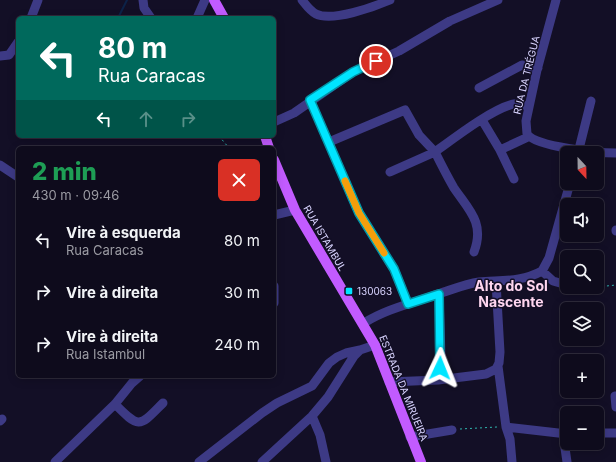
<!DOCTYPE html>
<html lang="pt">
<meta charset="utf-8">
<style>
:root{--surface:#0e0b1c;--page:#171425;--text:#f1f3f6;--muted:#9b9ba3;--line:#2e2b3b}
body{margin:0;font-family:Inter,sans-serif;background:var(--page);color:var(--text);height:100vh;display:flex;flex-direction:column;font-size:15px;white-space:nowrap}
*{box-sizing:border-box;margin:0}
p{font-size:13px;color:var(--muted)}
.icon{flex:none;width:22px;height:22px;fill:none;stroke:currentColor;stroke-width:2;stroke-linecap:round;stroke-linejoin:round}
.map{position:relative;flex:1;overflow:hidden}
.drawer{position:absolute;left:16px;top:146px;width:260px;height:232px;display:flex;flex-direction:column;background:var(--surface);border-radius:6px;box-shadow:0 2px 10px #0003,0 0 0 1px var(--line)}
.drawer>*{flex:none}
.hud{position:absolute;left:16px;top:16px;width:260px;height:122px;border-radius:6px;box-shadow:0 2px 10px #0003,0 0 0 1px var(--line);background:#00695c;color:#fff;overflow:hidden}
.needle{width:26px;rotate:158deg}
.fabs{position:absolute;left:560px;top:146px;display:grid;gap:8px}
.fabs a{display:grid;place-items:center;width:44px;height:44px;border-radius:6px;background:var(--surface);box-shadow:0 2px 10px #0003,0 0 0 1px var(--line);font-size:20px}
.pin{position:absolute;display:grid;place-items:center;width:34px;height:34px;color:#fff;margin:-17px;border:2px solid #fff;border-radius:50%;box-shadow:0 1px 4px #0007}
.me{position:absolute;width:44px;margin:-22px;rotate:2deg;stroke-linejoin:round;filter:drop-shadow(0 0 3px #0008)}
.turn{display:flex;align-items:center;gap:14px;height:84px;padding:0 16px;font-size:18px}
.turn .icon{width:52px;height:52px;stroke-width:2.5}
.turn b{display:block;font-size:28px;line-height:34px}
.lanes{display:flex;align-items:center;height:38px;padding:0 16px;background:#0003;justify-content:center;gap:20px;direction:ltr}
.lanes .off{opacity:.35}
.round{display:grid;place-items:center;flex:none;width:42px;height:42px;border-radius:6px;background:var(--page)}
.summary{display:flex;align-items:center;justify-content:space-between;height:68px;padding:0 16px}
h1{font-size:24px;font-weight:800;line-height:30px;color:#1e9e55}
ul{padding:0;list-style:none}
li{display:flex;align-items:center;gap:12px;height:52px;padding:0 16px}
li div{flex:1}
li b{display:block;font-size:15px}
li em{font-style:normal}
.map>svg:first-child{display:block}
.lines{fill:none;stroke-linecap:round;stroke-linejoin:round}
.stream{stroke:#0c2248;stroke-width:2}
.path{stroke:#2fb8b0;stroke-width:1;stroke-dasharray:2 3;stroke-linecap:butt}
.minor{stroke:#3d3a85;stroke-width:9}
.major{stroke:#c25bff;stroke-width:10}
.route-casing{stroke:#0095a6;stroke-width:10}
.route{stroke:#00e5ff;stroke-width:7}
.slow{stroke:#f59e0b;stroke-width:7}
.poi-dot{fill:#00e5ff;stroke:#130f26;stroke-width:1.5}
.labels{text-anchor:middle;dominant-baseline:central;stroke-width:3;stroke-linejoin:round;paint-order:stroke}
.street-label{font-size:10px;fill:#d9d4ff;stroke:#130f26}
.poi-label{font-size:10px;fill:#d9d4ff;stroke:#130f26;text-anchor:start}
.district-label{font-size:14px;font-weight:bold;fill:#ffd6f0;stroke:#130f26}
</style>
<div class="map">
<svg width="616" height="462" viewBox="0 0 616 462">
<rect width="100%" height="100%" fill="#130f26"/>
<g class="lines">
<path class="stream" d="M118,18L127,0"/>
<path class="path" d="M219,136L229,148
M597,287L616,285
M460,429L497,427"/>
<path class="minor" d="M143,0L144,8L151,18
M302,0C306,5 310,11 316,14C332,22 374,7 390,0
M556,0L537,70L526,121L527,134C536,147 599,153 616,153
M31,18L38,0
M197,18L205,0
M0,56L9,55L18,42
M479,88L522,65L538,68
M310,100L359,213L394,269L408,304
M482,120L500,150L514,179
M274,122L294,113L353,72L399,51L450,21L498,0
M329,142L405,110L419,135L435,152C453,139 493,108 514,104C520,103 524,105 529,107
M500,150L528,137
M578,153L591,101
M0,165L18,177
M390,172L435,152C441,164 447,176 454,188C469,210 485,223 474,252
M274,215L295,210
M616,231V230
M542,271L549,258L570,183
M274,286V303
M579,287L588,288
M364,323C386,309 413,303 438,294C451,290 465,284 479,282C502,280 522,282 542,271L553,281L567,285
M498,366L506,427L510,439L512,462
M438,380L441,357L439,294
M389,382L438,380L486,374L496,369L499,363L500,352L496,282
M615,396L616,407
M115,404C140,430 140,426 163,403
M312,416L320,435L326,462
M0,421L2,419
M506,427L567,434
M597,433H616
M563,434L567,462
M410,437L452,430
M55,462L115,404L132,383L140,376
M199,462L262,413L277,403L312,386L329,363L337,357L346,353L360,350
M262,462L312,416L328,397L354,356L360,350L375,345"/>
<path class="major" d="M214,0L224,18
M265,136L269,148
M274,160L295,210L375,345L421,462"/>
</g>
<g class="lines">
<g class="route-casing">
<path id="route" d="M376,61L353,72L310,100L359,213L394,269L408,304L439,294L440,368"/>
</g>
<use href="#route" class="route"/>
<path class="slow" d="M345,181L359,213L384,253"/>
</g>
<rect class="poi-dot" x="345" y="287" width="8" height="8" rx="2"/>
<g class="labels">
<g class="street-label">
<text transform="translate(526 75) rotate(-76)">RUA DA TRÉGUA</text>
<text transform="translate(325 238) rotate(60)">RUA ISTAMBUL</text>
<text transform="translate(404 388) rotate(68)">ESTRADA DA MIRUEIRA</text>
</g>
<g class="poi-label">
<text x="357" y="291">130063</text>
</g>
<g class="district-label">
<text x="511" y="285">Alto do Sol<tspan x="511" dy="16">Nascente</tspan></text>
</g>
</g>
</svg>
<div class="fabs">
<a><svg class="needle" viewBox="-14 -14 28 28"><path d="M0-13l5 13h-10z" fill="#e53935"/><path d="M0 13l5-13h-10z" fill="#9b9ba3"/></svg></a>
<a><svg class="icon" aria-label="sound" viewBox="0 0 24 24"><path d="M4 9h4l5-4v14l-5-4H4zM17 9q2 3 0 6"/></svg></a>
<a><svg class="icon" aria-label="search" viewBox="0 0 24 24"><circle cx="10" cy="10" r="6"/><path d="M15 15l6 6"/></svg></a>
<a><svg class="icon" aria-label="layers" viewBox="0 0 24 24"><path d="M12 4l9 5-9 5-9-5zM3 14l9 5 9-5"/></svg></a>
<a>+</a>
<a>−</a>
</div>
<div class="pin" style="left:376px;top:61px;background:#d93025"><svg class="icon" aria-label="arrive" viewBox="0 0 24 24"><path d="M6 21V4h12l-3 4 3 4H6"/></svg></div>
<svg class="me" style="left:440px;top:368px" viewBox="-20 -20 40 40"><path d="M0-17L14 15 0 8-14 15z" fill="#00e5ff" stroke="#fff" stroke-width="4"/></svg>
<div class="hud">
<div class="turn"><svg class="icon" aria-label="left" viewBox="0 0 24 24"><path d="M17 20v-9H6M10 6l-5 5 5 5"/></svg><div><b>80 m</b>Rua Caracas</div></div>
<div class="lanes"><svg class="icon" aria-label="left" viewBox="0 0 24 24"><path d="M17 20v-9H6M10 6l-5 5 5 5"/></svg><svg class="icon off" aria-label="ahead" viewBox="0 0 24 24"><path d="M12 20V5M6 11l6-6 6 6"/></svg><svg class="icon off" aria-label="right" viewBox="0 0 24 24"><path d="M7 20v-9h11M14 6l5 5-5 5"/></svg></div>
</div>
<section class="drawer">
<div class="summary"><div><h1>2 min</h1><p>430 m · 09:46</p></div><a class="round" style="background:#d93025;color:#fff"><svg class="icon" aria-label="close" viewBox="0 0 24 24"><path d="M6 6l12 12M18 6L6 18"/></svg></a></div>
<ul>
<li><svg class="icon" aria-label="left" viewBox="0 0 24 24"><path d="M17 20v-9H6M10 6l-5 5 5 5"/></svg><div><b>Vire à esquerda</b><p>Rua Caracas</p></div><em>80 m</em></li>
<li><svg class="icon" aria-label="right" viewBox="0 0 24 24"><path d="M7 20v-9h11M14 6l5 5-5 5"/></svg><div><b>Vire à direita</b></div><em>30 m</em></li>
<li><svg class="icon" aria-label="right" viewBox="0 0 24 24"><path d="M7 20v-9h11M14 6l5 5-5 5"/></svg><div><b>Vire à direita</b><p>Rua Istambul</p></div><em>240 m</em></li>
</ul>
</section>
</div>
